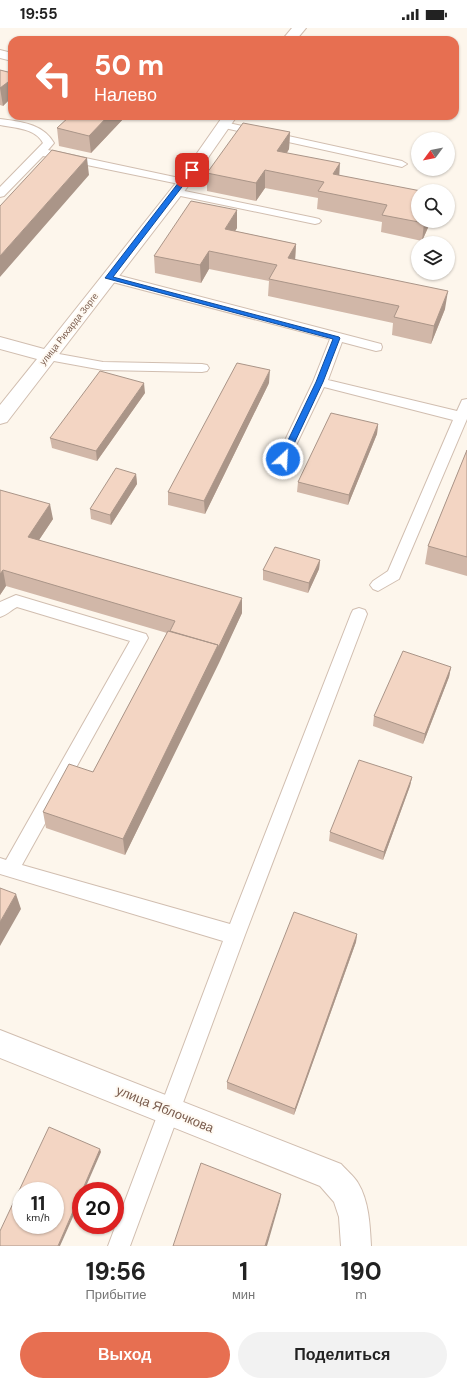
<!DOCTYPE html>
<html lang="ru">
<meta charset="utf-8">
<style>
:root{--surface:#fff;--page:#f2f2f2;--text:#222;--muted:#767676;--accent:#e76f51}
body{margin:0;font-family:"DM Sans",sans-serif;background:var(--page);color:var(--text);height:100vh;display:flex;flex-direction:column;font-size:15px;white-space:nowrap}
*{box-sizing:border-box;margin:0}
p{font-size:13px;color:var(--muted)}
.icon{flex:none;width:22px;height:22px;fill:none;stroke:currentColor;stroke-width:2;stroke-linecap:round;stroke-linejoin:round}
.map{position:relative;height:1218px;overflow:hidden}
.drawer{display:flex;flex-direction:column;background:var(--surface);flex:1}
.drawer>*{flex:none}
.banner{position:absolute;left:8px;top:8px;width:451px;height:84px;border-radius:12px;box-shadow:0 1px 3px #0004;background:#e76f51;color:#fff;overflow:hidden}
.needle{width:26px;rotate:238deg}
.fabs{position:absolute;left:411px;top:104px;display:grid;gap:8px}
.fabs a{display:grid;place-items:center;width:44px;height:44px;border-radius:50%;background:var(--surface);box-shadow:0 1px 3px #0004;font-size:20px}
.speed{position:absolute;left:12px;top:1154px;display:flex;gap:8px;font-size:20px;font-weight:700;text-align:center}
.speed>*{display:grid;place-content:center;width:52px;height:52px;border-radius:50%;background:var(--surface);box-shadow:0 1px 3px #0004;line-height:1}
.speed small{font-size:10px;font-weight:400}
.speed .limit{border:6px solid #d22;background:#fff;color:#111}
.pin{position:absolute;display:grid;place-items:center;width:34px;height:34px;color:#fff;margin:-17px;border-radius:8px;box-shadow:0 2px 6px #0006}
.me{position:absolute;width:44px;margin:-22px;rotate:25deg;stroke-linejoin:round;filter:drop-shadow(0 0 3px #0008)}
.turn{display:flex;align-items:center;gap:14px;height:84px;padding:0 20px;font-size:18px}
.turn .icon{width:52px;height:52px;stroke-width:2.5}
.turn b{display:block;font-size:28px;line-height:34px}
.eta{display:flex;justify-content:space-evenly;align-items:center;height:68px;text-align:center}
.eta b{font-size:24px;font-weight:700;line-height:28px}
.primary-button{display:flex;gap:8px;margin-top:auto;padding:8px 20px}
.primary-button a{flex:1;height:46px;border-radius:24px;background:var(--accent);color:#fff;font-size:16px;font-weight:700;line-height:46px;text-align:center}
.primary-button a+a{background:var(--page);color:var(--text)}
.status{display:flex;justify-content:space-between;align-items:center;height:28px;padding:0 20px;background:var(--surface);direction:ltr}
.status svg{height:11px;fill:currentColor}
.map>svg:first-child{display:block}
.lines{fill:none;stroke-linecap:round;stroke-linejoin:round}
.service-casing{stroke:#d1beb0;stroke-width:2}
.minor-casing{stroke:#d1beb0;stroke-width:2}
.service{fill:#fff;fill-rule:evenodd}
.minor{fill:#fff;fill-rule:evenodd}
.wall{fill:#d1b7a8}
.shaded-wall{fill:#aa9588}
.building{fill:#f3d5c3;stroke:#aa9588;fill-rule:evenodd}
.route{fill:#1a73e8;stroke:#114b97}
.labels{text-anchor:middle;dominant-baseline:central;stroke-width:4;stroke-linejoin:round;paint-order:stroke}
.far-street-label{font-size:9px;fill:#7a5c4d;stroke:#fffaf3}
.near-street-label{font-size:13px;fill:#7a5c4d;stroke:#fffaf3}
</style>
<div class="status"><b>19:55</b><svg viewBox="0 0 49 12"><path d="M0 12V9h3v3zM5 12V6h3v6zM10 12V3h3v9zM15 12V0h3v12zM26 1h20v11H26zM47 4h2v5h-2z"/></svg></div>
<div class="map">
<svg width="467" height="1218" viewBox="0 0 467 1218">
<rect width="100%" height="100%" fill="#fdf6ec"/>
<g class="lines">
<g class="service-casing">
<path id="service" d="M0,91C21,94 42,95 54,115L48,122L184,151L190,154L184,157L43,128L4,168L0,169V159L43,115C35,100 15,100 0,97Z
M224,94L402,133L407,136L402,139L220,99L219,97L220,95Z
M175,161L315,190L319,191L321,193L319,195L315,196L171,166L169,164Z
M109,245L381,316L382,319L381,322L376,323L342,314L328,352L457,383L462,372L467,371V391L399,551L378,563L373,561L370,557L373,553L388,543L453,392L324,359L288,434L283,436L278,434L276,431L313,354L330,311L105,252L103,249L105,246Z
M48,324L103,334L202,336L207,337L209,340L207,343L202,344L103,342L43,331L42,328L43,325Z
M16,567L146,606L148,610L22,837L230,896L351,586L353,582L359,580L365,582L367,586L245,907L130,1218H108L223,913L0,846V830L6,832L130,613L17,579C11,582 7,587 0,589V574Z"/>
</g>
<g class="minor-casing">
<path id="minor" d="M292,0H306L296,12H282Z
M0,22L12,25V33L0,30Z
M223,88H237L189,157L7,394L0,396V377L37,331L0,321V309L44,321L179,151Z
M0,1002L341,1136C346,1142 354,1148 358,1155C369,1173 370,1198 371,1218H341L339,1189L334,1174L320,1158L0,1030Z"/>
</g>
<use href="#service" class="service"/>
<use href="#minor" class="minor"/>
</g>
<path class="wall" d="M0,42L12,45V71H10L3,78L0,77Z
M70,88H126L91,125L59,118L57,100Z
M290,104L289,121L287,125L339,147L431,193L422,213L381,204L382,194L317,181L318,170L265,160L256,173L207,163V145Z
M237,200L235,203L296,216L295,232L445,281L431,316L392,307L393,295L268,268L269,253L209,241L201,255L155,245L154,228Z
M269,355L205,486L168,477V464Z
M145,365L97,433L52,420L50,410Z
M378,396L377,406L348,477L297,464L298,454Z
M467,422V548L425,536L428,518Z
M136,446L137,456L111,497L91,491L90,481Z
M0,462L53,491L39,512L242,585L125,827L46,800L43,784L93,744L167,605L6,558L0,567Z
M320,532L319,541L308,565L263,552V542Z
M451,639L449,649L423,716L373,698L374,688Z
M412,749L410,758L383,832L329,813L330,804Z
M357,906L356,914L294,1087L227,1061V1054Z"/>
<path class="shaded-wall" d="M8,54L10,71L3,78L0,60Z
M108,88H126L91,125L89,108Z
M290,104L289,121L277,140V123Z
M87,130L89,147L0,249V228Z
M340,135L339,152L333,146Z
M265,142V160L256,173V155Z
M237,182V200L225,219V201Z
M425,193H431L422,213L424,195Z
M296,216L295,233L288,230Z
M209,223V241L201,255L200,237Z
M448,263L445,281L431,316L434,298Z
M270,342L269,355L205,486L204,473Z
M144,355L145,365L97,433L96,423Z
M378,396L377,406L348,477L349,467Z
M136,446L137,456L111,497L110,487Z
M50,476L53,491L31,524L28,509Z
M320,532L319,541L308,565L309,555Z
M3,542L6,558L0,567V546Z
M242,570V585L219,635L218,620Z
M218,617L219,635L125,827L123,811Z
M451,639L449,649L423,716L425,706Z
M412,749L410,758L383,832L384,824Z
M16,866L21,881L0,918V894Z
M357,906L356,914L294,1087L295,1081Z
M100,1121L101,1124L84,1163H82Z
M81,1165V1171L60,1218H58Z
M281,1166L280,1173L267,1218H265Z"/>
<path class="building" d="M0,42L12,45V55L8,54L0,60Z
M70,88H108L89,108L57,100Z
M243,95L290,104L277,123L340,135L333,146L421,163H418V193H425L424,195L382,187L387,177L318,163L324,154L265,142L256,155L207,145Z
M52,122L87,130L0,228V178Z
M191,173L237,182L225,201L296,216L288,230L448,263L434,298L394,289L399,278L269,251L277,237L209,223L200,237L154,228Z
M237,335L270,342L204,473L168,464Z
M100,343L144,355L96,423L50,410Z
M331,385L378,396L349,467L298,454Z
M467,422V529L428,518Z
M116,440L136,446L110,487L90,481Z
M0,462L50,476L28,509L242,570L218,620V617L170,603L175,593L3,542L0,546Z
M275,519L320,532L309,555L263,542Z
M168,603L218,617L123,811L43,784L69,736L93,744Z
M403,623L451,639L425,706L374,688Z
M359,732L412,749L384,824L330,804Z
M0,860L16,866L0,894Z
M294,884L357,906L295,1081L227,1054Z
M49,1099L100,1121L82,1163H81V1165L58,1218H0V1203ZM21,1163H55V1197H21Z
M201,1135L281,1166L265,1218H173Z"/>
<path class="route" d="M189,141L195,142L113,249L339,309L340,310L323,354L286,433L283,434L279,431L316,354L333,311L105,250Z"/>
<g class="labels">
<g class="far-street-label">
<text transform="translate(69 301) rotate(-52)">улица Рихарда Зорге</text>
</g>
<g class="near-street-label">
<text transform="translate(165 1081) rotate(22)">улица Яблочкова</text>
</g>
</g>
</svg>
<div class="fabs">
<a><svg class="needle" viewBox="-14 -14 28 28"><path d="M0-13l5 13h-10z" fill="#e53935"/><path d="M0 13l5-13h-10z" fill="#767676"/></svg></a>
<a><svg class="icon" aria-label="search" viewBox="0 0 24 24"><circle cx="10" cy="10" r="6"/><path d="M15 15l6 6"/></svg></a>
<a><svg class="icon" aria-label="layers" viewBox="0 0 24 24"><path d="M12 4l9 5-9 5-9-5zM3 14l9 5 9-5"/></svg></a>
</div>
<div class="speed"><div>11<small>km/h</small></div><div class="limit">20</div></div>
<div class="pin" style="left:192px;top:142px;background:#d93025"><svg class="icon" aria-label="arrive" viewBox="0 0 24 24"><path d="M6 21V4h12l-3 4 3 4H6"/></svg></div>
<svg class="me" style="left:283px;top:431px" viewBox="-20 -20 40 40"><circle r="17" fill="#1a73e8" stroke="#fff" stroke-width="3"/><path d="M0-11L8 9 0 5-8 9z" fill="#fff"/></svg>
<div class="banner">
<div class="turn"><svg class="icon" aria-label="left" viewBox="0 0 24 24"><path d="M17 20v-9H6M10 6l-5 5 5 5"/></svg><div><b>50 m</b>Налево</div></div>
</div>
</div>
<section class="drawer">
<div class="eta">
<div><b>19:56</b><p>Прибытие</p></div>
<div><b>1</b><p>мин</p></div>
<div><b>190</b><p>m</p></div>
</div>
<div class="primary-button"><a>Выход</a><a>Поделиться</a></div>
</section>
